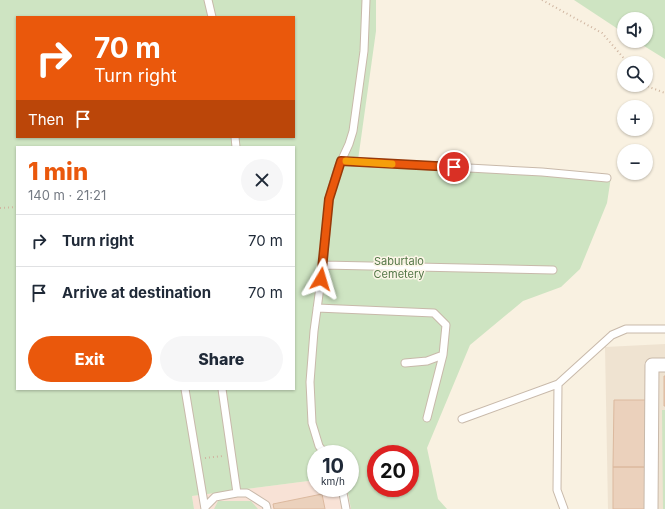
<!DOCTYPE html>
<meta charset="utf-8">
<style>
:root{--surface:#fff;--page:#f6f6f7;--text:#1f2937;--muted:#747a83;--line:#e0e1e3;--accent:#ea580c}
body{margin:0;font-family:Inter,sans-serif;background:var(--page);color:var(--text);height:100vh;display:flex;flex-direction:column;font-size:15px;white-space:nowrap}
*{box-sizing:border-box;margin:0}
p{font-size:13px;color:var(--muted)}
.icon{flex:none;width:22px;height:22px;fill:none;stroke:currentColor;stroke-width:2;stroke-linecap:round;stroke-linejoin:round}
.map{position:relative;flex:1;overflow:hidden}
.side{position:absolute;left:16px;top:146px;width:279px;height:244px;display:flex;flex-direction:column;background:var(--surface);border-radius:0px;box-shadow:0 1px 3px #0004}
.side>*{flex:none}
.top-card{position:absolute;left:16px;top:16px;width:279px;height:122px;border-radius:0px;box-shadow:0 1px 3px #0004;background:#ea580c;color:#fff;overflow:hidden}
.controls{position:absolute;left:617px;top:12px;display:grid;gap:8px}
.controls a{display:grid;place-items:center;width:36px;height:36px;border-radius:50%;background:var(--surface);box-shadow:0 1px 3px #0004;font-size:20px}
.speed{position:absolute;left:307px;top:445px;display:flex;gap:8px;font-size:20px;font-weight:700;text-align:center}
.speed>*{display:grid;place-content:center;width:52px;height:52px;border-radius:50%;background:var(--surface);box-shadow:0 1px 3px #0004;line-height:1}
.speed small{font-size:10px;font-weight:400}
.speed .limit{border:6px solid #d22;background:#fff;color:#111}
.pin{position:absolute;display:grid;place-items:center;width:34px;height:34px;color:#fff;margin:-17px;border:2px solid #fff;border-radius:50%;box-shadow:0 1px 4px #0007}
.me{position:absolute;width:44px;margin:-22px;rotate:7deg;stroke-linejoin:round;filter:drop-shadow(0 0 3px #0008)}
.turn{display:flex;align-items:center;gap:14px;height:84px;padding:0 12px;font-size:18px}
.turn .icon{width:52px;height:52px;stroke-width:2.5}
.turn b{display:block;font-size:28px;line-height:34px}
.then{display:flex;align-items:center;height:38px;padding:0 12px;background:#0003;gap:8px;font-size:15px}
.round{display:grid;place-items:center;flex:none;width:42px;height:42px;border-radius:21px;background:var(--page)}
.head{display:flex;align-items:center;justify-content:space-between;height:68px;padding:0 12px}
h1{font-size:24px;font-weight:800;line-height:30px;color:var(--accent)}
.action{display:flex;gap:8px;margin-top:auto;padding:8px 12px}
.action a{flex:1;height:46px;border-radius:24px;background:var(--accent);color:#fff;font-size:16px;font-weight:800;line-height:46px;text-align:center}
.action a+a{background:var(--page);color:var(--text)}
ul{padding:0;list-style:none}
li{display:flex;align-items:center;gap:12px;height:52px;padding:0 12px;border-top:1px solid var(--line)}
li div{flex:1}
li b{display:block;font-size:15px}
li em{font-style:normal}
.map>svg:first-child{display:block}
.residential{fill:#efe3d1}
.commercial{fill:#f8e2d6}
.green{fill:#cee4c2;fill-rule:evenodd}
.building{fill:#ebd1bc;stroke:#dcb99e}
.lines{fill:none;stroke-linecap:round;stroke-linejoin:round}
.service-casing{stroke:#c8b9aa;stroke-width:9}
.minor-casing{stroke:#c8b9aa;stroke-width:15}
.path{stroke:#cfb5a0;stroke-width:2;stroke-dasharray:1 3;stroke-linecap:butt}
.service{stroke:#fff;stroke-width:7}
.minor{stroke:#fff;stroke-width:13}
.route-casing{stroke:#983908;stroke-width:10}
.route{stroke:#ea580c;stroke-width:7}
.slow{stroke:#f59e0b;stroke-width:7}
.labels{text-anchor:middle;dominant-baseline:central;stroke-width:3;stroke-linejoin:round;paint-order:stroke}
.park-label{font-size:11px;fill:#547748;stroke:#fcf5e7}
</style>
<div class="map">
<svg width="665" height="509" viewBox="0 0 665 509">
<rect width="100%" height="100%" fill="#f9f1e1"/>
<path class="residential" d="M665,344V509H608L605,347Z"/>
<path class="commercial" d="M316,480V488H347L351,509H194L192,496Z"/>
<path class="green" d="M0,0H376V31L358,160L538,170L611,177L607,203L580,269L561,287L523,301L470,345L427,448L438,499L447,509H351L347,488H350V454H316V480L192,496L194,509H0ZM17,17H294V137H17ZM17,147H294V389H17ZM376,454H410V488H376Z
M574,0H665V59L636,41H646V19H624V33Z
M662,410H665V509H663Z
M218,501H251L258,509H214Z"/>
<path class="building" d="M664,376H665V406H664Z
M614,400H646V467H613Z
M613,467H646L645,509H613Z
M322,494L325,509H274L273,504Z"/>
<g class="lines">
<g class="service-casing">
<path id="service" d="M208,0L212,17
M235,137L236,147
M341,161L542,172L607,178
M323,265L553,270
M317,308L434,313L446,325L443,355L427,361L405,363
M185,389L205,509
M222,389L237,493
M427,418L443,355
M462,419L558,384
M325,454L319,446L312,423L310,382L314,331L323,265L329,199L338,168L349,144L353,131L364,51L366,0
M342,488L346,509
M205,507L215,497L237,493H247L266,505L267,509
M564,509L557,490L558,384L612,335L626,329H665"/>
</g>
<g class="minor-casing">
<path id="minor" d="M651,509L652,365H665"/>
</g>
<path class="path" d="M542,0L602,33L628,63
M644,85L665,93
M0,208L17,207
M205,458L223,456"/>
<use href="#service" class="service"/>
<use href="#minor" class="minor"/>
</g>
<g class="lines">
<g class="route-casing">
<path id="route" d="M321,279L329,199L341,161L454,167"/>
</g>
<use href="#route" class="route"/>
<path class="slow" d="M346,161L392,164"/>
</g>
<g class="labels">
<g class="park-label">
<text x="399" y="261">Saburtalo<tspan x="399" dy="13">Cemetery</tspan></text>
</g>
</g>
</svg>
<div class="controls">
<a><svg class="icon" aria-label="sound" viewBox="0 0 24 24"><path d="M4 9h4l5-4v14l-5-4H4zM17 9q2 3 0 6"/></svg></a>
<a><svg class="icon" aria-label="search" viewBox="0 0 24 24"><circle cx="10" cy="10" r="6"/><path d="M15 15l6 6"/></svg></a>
<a>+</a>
<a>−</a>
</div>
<div class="speed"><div>10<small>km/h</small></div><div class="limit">20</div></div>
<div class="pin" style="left:454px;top:167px;background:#d93025"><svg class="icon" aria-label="arrive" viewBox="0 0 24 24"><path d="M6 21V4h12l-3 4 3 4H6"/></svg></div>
<svg class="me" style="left:321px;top:279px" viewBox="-20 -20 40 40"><path d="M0-17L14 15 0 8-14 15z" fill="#ea580c" stroke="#fff" stroke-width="4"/></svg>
<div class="top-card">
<div class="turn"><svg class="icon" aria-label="right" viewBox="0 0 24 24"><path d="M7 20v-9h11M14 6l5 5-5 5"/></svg><div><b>70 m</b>Turn right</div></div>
<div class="then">Then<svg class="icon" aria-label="arrive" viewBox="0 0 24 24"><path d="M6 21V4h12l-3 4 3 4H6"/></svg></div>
</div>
<section class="side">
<div class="head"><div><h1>1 min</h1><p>140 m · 21:21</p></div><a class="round"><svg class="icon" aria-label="close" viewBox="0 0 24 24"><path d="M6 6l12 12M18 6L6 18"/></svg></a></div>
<ul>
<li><svg class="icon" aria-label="right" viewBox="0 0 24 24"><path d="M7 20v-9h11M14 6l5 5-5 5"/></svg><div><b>Turn right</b></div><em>70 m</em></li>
<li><svg class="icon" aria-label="arrive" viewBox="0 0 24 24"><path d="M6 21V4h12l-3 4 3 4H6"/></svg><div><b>Arrive at destination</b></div><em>70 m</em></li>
</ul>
<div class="action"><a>Exit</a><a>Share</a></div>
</section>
</div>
